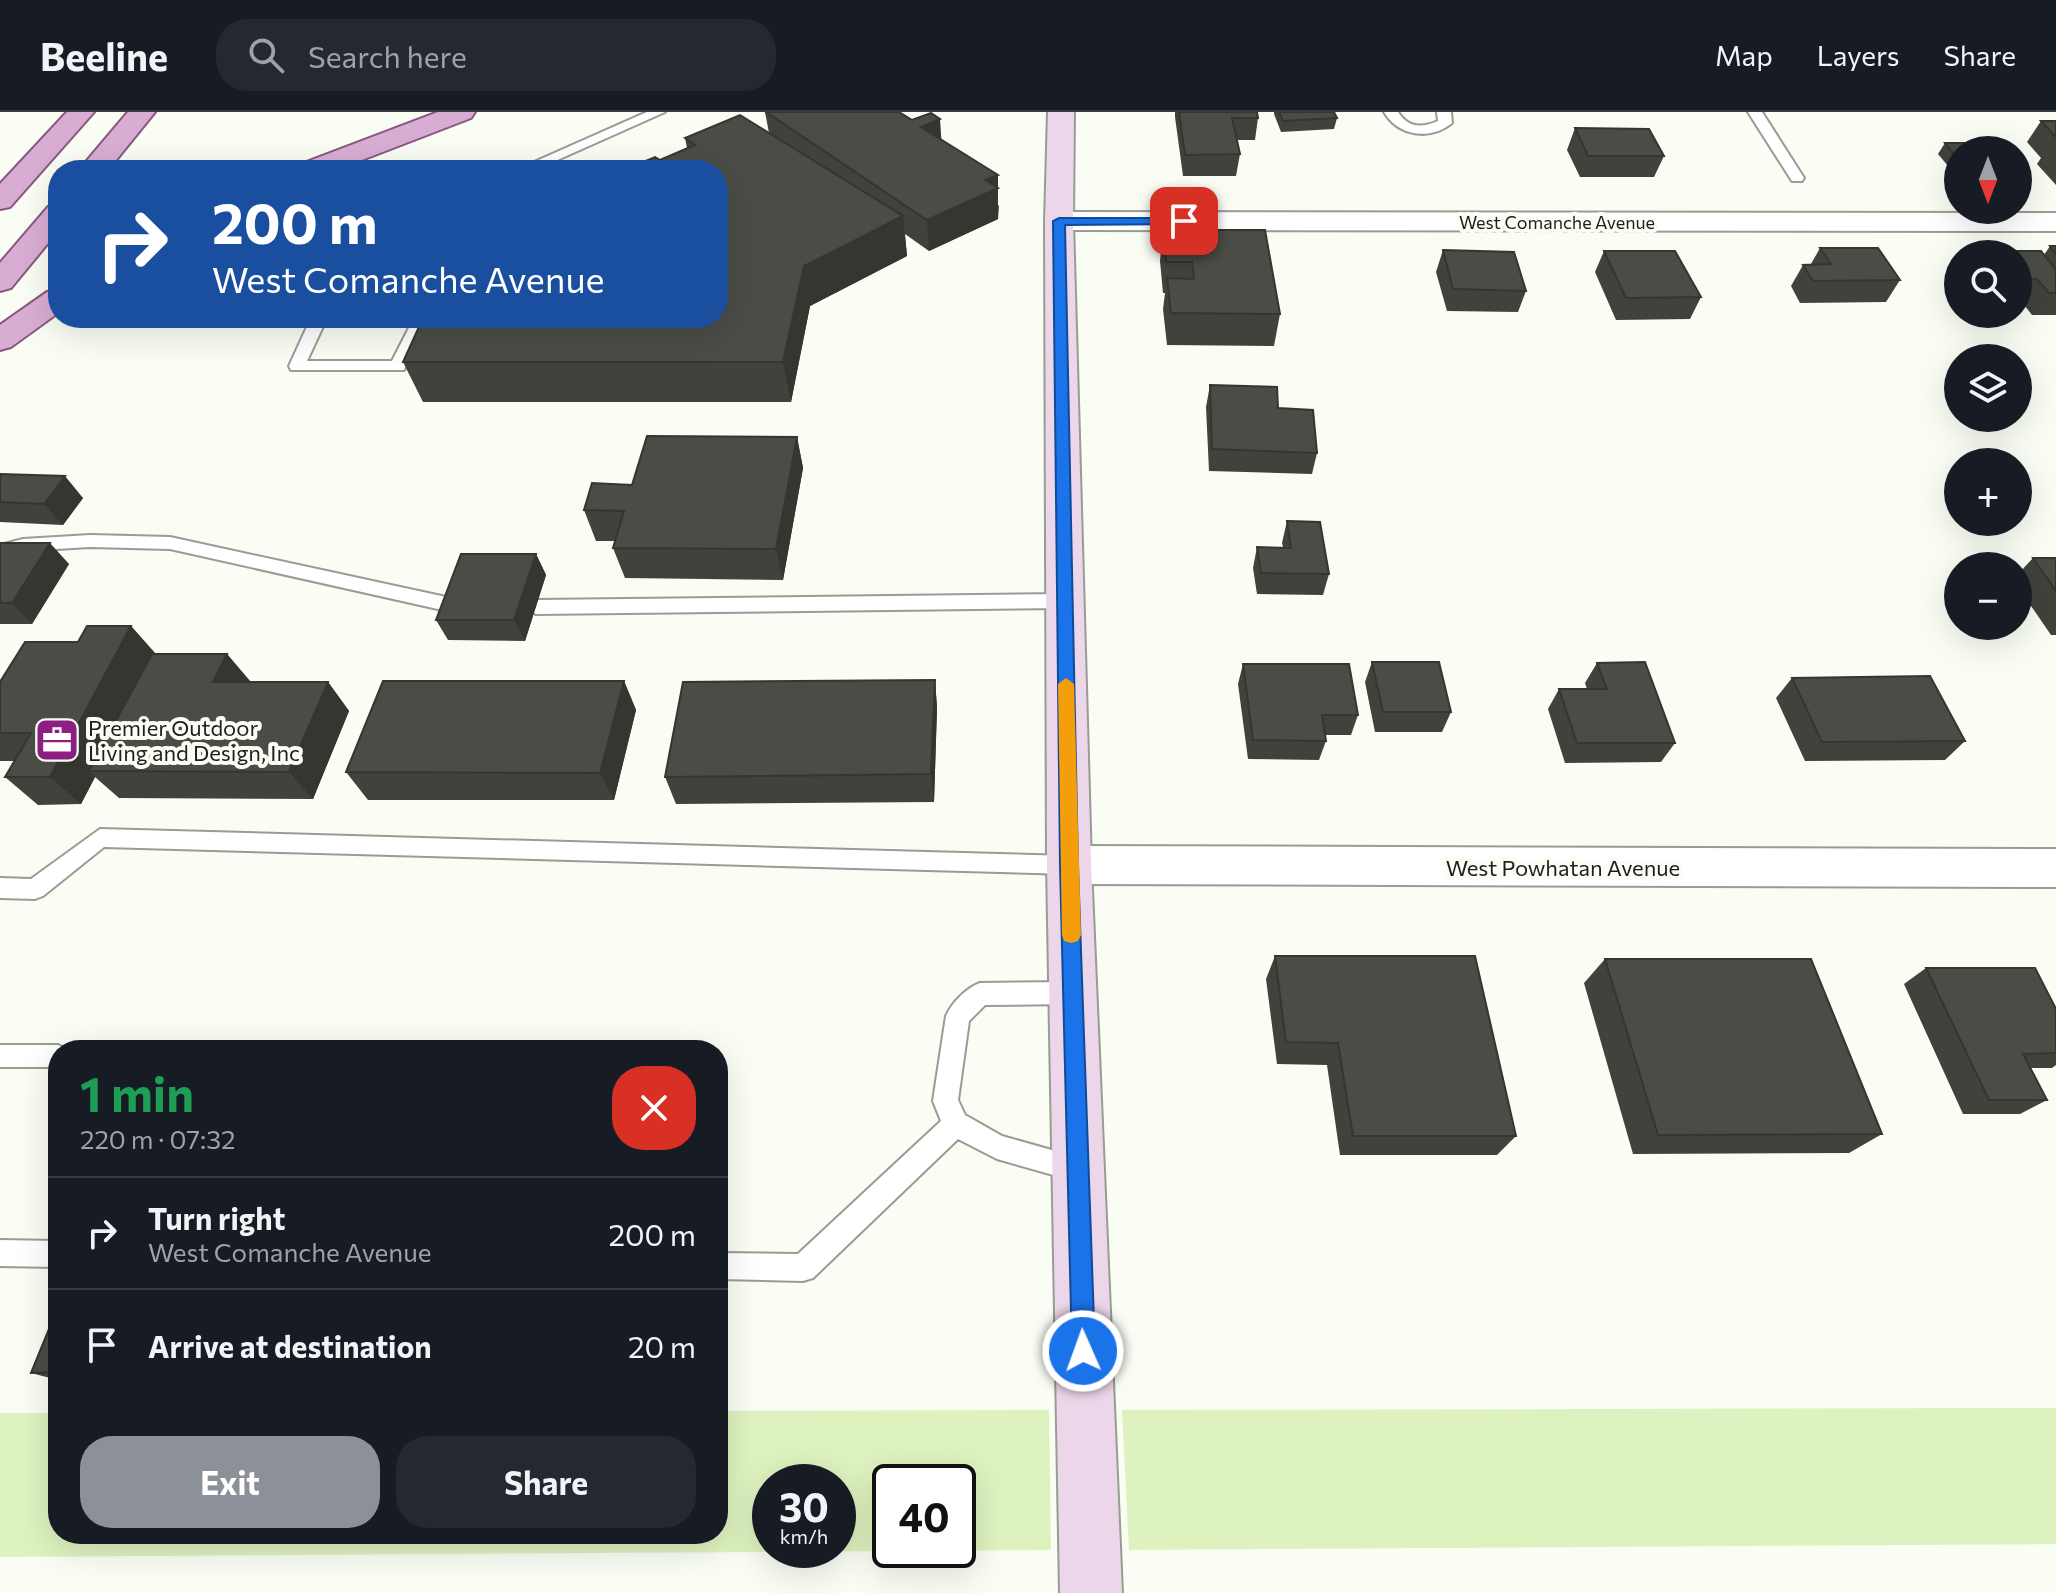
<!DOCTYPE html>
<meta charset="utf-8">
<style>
:root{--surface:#171b24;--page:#242831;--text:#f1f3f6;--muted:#9ea1a6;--line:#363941;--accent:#8c9099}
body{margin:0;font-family:Commissioner,sans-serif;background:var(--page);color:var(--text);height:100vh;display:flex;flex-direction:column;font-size:30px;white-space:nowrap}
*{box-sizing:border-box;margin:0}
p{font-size:26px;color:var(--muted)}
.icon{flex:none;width:44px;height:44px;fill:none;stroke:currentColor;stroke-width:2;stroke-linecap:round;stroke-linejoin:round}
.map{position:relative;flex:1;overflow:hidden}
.sheet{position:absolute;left:48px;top:928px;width:680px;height:504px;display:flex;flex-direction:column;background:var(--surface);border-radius:32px;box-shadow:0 8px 32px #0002}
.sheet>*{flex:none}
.hud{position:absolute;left:48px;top:48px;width:680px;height:168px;border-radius:32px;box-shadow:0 8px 32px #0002;background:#1a4fa0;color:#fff;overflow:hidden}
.needle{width:52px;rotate:180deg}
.buttons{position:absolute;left:1944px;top:24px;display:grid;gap:16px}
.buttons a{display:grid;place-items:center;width:88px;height:88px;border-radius:50%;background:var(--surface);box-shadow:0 8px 32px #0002;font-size:40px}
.speed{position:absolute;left:752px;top:1352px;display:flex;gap:16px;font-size:40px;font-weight:700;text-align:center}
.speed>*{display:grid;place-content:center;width:104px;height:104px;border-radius:50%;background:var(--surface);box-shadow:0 8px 32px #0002;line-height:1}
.speed small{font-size:20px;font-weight:400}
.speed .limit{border:4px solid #111;border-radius:12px;background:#fff;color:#111}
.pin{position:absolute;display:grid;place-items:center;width:68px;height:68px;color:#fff;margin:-34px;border-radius:16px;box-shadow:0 4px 12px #0006}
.me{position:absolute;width:88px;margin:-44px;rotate:358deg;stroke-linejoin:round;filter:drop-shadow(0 0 6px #0008)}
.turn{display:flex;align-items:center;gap:28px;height:168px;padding:0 32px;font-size:36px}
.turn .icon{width:104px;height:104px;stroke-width:2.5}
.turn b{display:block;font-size:56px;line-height:68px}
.round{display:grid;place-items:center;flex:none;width:84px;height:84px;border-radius:32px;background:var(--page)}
.head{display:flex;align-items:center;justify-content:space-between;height:136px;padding:0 32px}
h1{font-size:48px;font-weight:700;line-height:60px;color:#1e9e55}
.button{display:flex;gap:16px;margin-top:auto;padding:16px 32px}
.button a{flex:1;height:92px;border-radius:32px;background:var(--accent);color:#fff;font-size:32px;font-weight:700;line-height:92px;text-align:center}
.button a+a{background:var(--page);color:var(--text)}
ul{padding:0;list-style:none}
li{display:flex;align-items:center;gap:24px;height:112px;padding:0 32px;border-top:2px solid var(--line)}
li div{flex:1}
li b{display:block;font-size:30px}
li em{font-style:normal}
header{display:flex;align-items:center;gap:48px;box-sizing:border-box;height:112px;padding:0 40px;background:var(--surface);border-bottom:2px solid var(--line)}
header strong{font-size:38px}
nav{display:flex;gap:44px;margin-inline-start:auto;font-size:28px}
.search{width:560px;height:72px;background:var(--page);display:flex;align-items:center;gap:20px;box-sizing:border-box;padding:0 28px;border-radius:32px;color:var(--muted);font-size:30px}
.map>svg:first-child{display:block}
.green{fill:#def2bf;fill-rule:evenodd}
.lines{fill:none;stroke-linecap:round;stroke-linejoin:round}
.lane-casing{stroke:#989c93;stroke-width:4}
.street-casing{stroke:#989c93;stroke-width:4}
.secondary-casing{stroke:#989c93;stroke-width:4}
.primary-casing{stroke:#87587f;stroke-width:4}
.lane{fill:#fff;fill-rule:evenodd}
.street{fill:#fff;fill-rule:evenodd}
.secondary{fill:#ecd6e9;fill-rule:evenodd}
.primary{fill:#d9add3;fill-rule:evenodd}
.wall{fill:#40423b}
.shaded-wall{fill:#343630}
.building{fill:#4a4d45;stroke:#343630;stroke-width:2}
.route{fill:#1a73e8;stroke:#114b97;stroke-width:2}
.slow{fill:#f59e0b}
.labels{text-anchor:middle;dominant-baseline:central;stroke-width:8;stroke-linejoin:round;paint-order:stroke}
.far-street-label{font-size:18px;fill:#1e1f1c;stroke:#f9fdf4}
.poi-label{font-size:22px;fill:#1e1f1c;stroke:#f9fdf4;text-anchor:start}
.street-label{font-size:22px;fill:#1e1f1c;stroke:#f9fdf4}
</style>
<header>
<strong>Beeline</strong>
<div class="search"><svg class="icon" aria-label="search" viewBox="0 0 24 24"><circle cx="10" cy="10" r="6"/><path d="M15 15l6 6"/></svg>Search here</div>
<nav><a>Map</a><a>Layers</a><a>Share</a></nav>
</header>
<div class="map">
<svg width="2056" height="1481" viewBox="0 0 2056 1481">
<rect width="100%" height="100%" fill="#f9fdf4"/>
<path class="green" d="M2056,1296V1432L1129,1438L1122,1298Z
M1049,1298L1051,1438L0,1445V1301H58V1422H718V1299ZM770,1370H838V1438H770ZM890,1370H958V1438H890Z"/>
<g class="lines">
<g class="lane-casing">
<path id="lane" d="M647,0H665L535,58H516Z
M1384,0H1398C1408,16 1422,16 1438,9L1437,0H1451L1452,11C1430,29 1398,24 1384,0Z
M1748,0H1762L1804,66L1802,69H1792Z
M311,206H327L307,249H392L414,206H430L404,258H291L289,254Z
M90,423L170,425L460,488L470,495L460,502L170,437L90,435L23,439L0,446V433L23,427Z
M1065,482L1074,489L1065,496L536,502L526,495L536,488Z
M100,717L1069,744L1077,746L1080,753L1077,760L1069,762L104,735L43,784L35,787L0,786V766L31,767Z
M1073,870L1081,873L1085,881L1081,889L1073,892L985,893L969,909L958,988L965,1003L1002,1024L1087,1048L1091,1057L1087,1066L1078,1070L997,1047L958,1027L813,1166L803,1169L718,1167V1141L798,1142L941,1009L933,989L946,904C952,891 966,876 980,871Z
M0,933H58L68,938H58V955H0Z
M0,1128L58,1129V1155L0,1154Z"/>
</g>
<g class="street-casing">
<path id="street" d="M1059,100L2056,101V119L1059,118L1049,115L1045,109L1049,103Z
M1069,734L2056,737V775L1069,772L1053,766L1047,753L1053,740Z"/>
</g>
<g class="secondary-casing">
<path id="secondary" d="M1048,0H1074L1073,109L1091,753L1122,1481H1060L1047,753L1045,109Z"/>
</g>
<g class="primary-casing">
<path id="primary" d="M67,0H94L10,95L0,97V72Z
M128,0H155L108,58H79Z
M438,0H475L471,6L336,58H297L301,52Z
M58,92V119L11,176L0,179V151L48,95Z
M58,178V201L11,235L0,238V213L47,180Z"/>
</g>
<use href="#lane" class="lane"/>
<use href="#street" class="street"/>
<use href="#secondary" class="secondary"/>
<use href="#primary" class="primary"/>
</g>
<path class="wall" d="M765,0L941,27L999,94L998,107L929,139L905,122L907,144L810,194L791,290H423L403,250L660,48L687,36L685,26L769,21Z
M1175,0H1257L1258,6L1255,28H1236L1240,42L1236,64H1183L1175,5Z
M1274,0H1334L1337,6L1334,17L1281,20L1274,2Z
M2041,9H2056V73L2037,52L2041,46L2027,30Z
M1575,16L1664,44L1654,65H1580L1567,38Z
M1945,31L1958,38V66L1938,42Z
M1163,118L1280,202L1274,234L1167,233L1163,197L1165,181H1163L1160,149Z
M2050,134H2056V203H2032L2021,189H2018V142H1961L1963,139L2044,143Z
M1820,136L1900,168L1886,190L1800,191L1791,174L1803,153L1811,152Z
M1443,138L1526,179L1518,200L1447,199L1436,160Z
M1604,139L1701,185L1690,207L1616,208L1595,160Z
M1958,146V174L1948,161Z
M1210,273L1278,296L1317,341L1312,362L1209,359L1206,295Z
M797,325L803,356L783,468L625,466L613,436L615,429H596L584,398L632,373Z
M0,362L83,386L63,413L0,410Z
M1287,409L1329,462L1323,483L1257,482L1253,456L1257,435H1283L1282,431Z
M0,431L69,452L32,512H0Z
M536,442L546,463L525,529L448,528L436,508Z
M2033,446H2056V523H2051L2018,475V462Z
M131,514L156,542H227L251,570H328L349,599L313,687L119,686L95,665L81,692L38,693L5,665L14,649H0V570L78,530Z
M1372,550L1451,600L1442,620H1375L1365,570Z
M1597,551L1675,631L1661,650L1565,651L1548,597L1559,577H1587L1585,571Z
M1243,552L1358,603L1351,623H1325L1326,629L1319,648L1248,647L1238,572Z
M1792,566L1965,629L1945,648L1805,649L1776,586Z
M935,568L937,596L934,690L676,692L665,665Z
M624,569L636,598L614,688H368L346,660Z
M1275,844L1516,1024L1497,1043H1340L1327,953L1277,952L1266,867Z
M1605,847L1882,1022L1849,1041L1633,1042L1584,871Z
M1926,856L2056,897V953L2052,956H2031L2047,988L2020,1002H1963L1904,872Z
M58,1195V1268L31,1261Z"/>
<path class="shaded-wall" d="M940,7L942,37L921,15Z
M998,63V107L929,139L927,108L985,68Z
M903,104L907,144L810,194L791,290L783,250L804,154Z
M797,325L803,356L783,468L776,437Z
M65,364L83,386L63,413L44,392Z
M50,431L69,452L32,512L12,491Z
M536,442L546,463L525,529L514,508Z
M131,514L157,544L89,659L95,665L81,692L50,665Z
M227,542L251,571L213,570Z
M935,568L937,596L934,690L931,662Z
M624,569L636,598L614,688L600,661Z
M328,570L349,599L313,687L289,660Z"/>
<path class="building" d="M766,0H899L912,8L931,1L940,7L921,15L998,63L985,68L998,76L927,108Z
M1179,0H1257L1258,6H1232L1240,42L1185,43Z
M1279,0H1334L1337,6L1283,9Z
M740,3L903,104L804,154L783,250H403L423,206H718V58H624L655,45L660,48L695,33L685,26Z
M2041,9H2056V25Z
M1575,16L1649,17L1664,44H1588Z
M1945,31H1976L1982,38H1958V47Z
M1163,118H1265L1280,202L1171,201L1167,166L1194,167L1192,150H1166Z
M2050,134H2056V142Z
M1820,136H1878L1900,168L1813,169L1803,153L1831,152Z
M1443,138L1514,140L1526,179L1453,177Z
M1604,139H1675L1701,185L1626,186Z
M1963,139H2041L2056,158V181H2049L2037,167H2018V142H1965Z
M1210,273L1277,275L1278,296L1313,298L1317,341L1212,337Z
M647,324L797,325L776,437L613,436L624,399L584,398L592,371L632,373Z
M0,362L65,364L44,392L0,390Z
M1287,409L1320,410L1329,462L1261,461L1257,435L1291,436Z
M0,431H50L12,491H0Z
M461,442H536L514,508H436Z
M2033,446H2056V479Z
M87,514H131L50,665H5L31,621H0V570L25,530H78Z
M152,542H227L213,570H328L289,660L89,659Z
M1372,550H1439L1451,600H1383Z
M1645,550L1675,631H1577L1559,577H1607L1597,551Z
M1243,552H1349L1358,603H1322L1326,629L1253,628Z
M1930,564L1965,629L1822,630L1792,566Z
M935,568L931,662L665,665L683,570Z
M383,569H624L600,661L346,660Z
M1275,844H1475L1516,1024H1353L1338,931L1286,930Z
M1605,847H1811L1882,1022L1658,1023Z
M1926,856H2035L2056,897V941L2023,942L2047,988H1989Z
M58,1195V1260L31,1261Z"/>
<path class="route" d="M1184,106L1188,107V112L1065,113L1078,753L1095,1239L1091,1247L1083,1250L1075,1247L1072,1239L1060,753L1053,109L1059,106Z"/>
<path class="slow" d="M1066,566L1074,572L1081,823L1078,829L1071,831L1064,829L1062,823L1058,572Z"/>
<defs>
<g id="office-square" transform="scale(2.3)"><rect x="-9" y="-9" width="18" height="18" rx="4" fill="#8d1f82" stroke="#f9fdf4"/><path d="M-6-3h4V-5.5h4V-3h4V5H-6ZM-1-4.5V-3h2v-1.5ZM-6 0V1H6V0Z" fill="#fff"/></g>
</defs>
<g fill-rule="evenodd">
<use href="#office-square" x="57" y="628"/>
</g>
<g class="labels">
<g class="far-street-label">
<text x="1557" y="110">West Comanche Avenue</text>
</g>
<g class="poi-label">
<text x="88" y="615">Premier Outdoor<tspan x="88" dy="25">Living and Design, Inc</tspan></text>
</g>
<g class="street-label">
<text x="1563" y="755">West Powhatan Avenue</text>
</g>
</g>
</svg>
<div class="buttons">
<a><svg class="needle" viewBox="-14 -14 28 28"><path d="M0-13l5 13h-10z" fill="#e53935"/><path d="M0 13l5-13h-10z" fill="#9ea1a6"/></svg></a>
<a><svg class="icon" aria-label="search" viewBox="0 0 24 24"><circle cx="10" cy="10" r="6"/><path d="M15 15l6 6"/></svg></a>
<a><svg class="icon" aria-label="layers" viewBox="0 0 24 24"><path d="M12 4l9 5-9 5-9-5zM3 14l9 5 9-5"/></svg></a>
<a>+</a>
<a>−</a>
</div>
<div class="speed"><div>30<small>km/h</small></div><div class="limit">40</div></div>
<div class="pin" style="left:1184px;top:109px;background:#d93025"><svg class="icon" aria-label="arrive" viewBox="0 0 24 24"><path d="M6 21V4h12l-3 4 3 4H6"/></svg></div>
<svg class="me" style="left:1083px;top:1239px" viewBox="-20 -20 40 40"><circle r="17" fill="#1a73e8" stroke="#fff" stroke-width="3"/><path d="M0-11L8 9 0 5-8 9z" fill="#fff"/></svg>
<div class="hud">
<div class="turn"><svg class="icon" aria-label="right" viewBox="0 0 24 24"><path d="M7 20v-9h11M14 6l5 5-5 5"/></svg><div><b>200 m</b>West Comanche Avenue</div></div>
</div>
<section class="sheet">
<div class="head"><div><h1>1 min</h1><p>220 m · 07:32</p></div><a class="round" style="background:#d93025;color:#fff"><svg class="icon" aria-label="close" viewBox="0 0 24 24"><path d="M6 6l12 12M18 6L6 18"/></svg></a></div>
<ul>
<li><svg class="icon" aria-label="right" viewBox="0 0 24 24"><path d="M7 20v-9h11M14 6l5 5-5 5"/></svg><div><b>Turn right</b><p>West Comanche Avenue</p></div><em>200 m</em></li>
<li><svg class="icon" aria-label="arrive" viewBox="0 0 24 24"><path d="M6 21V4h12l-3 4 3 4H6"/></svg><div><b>Arrive at destination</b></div><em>20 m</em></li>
</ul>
<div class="button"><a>Exit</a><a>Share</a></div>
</section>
</div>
